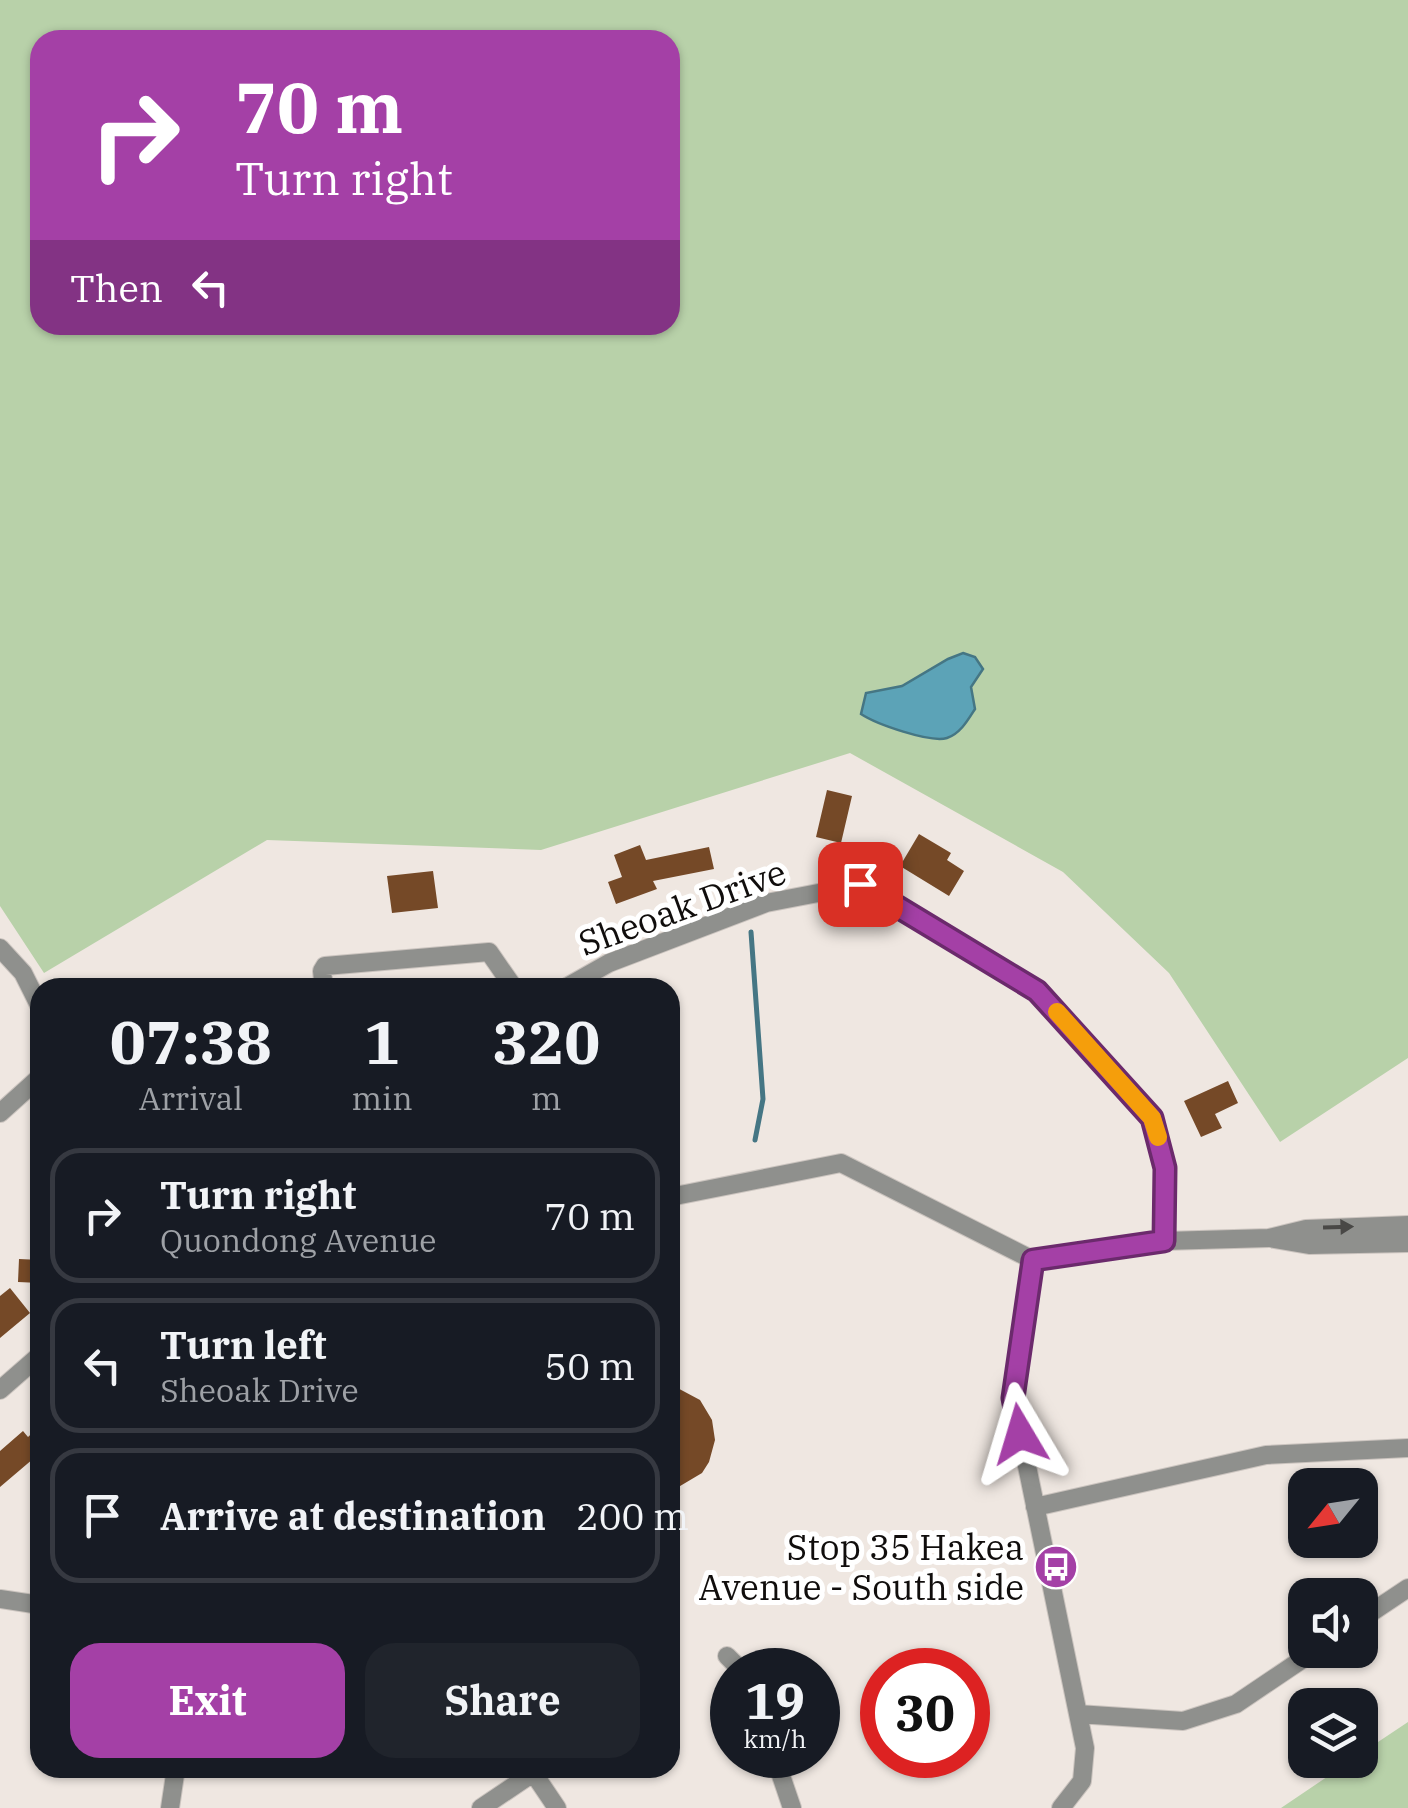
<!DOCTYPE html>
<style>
:root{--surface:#171b24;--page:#20242c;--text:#f1f3f6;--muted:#9ea1a6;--line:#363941;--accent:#a440a6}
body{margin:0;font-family:"IBM Plex Serif",serif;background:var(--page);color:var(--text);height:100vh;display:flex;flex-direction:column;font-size:38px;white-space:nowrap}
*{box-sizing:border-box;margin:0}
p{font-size:32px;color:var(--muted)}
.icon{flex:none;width:55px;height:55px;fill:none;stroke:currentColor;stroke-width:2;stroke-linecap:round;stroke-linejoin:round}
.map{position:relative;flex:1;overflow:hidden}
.details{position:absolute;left:30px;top:978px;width:650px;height:800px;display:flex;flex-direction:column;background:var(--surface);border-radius:30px;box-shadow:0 2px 8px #0004}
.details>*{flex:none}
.banner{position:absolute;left:30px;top:30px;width:650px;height:305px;border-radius:30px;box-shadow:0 2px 8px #0004;background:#a440a6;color:#fff;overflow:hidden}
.needle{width:65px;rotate:240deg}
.fabs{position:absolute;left:1288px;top:1468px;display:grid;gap:20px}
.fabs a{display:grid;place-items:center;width:90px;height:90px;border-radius:20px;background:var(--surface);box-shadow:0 2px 8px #0004;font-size:50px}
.speed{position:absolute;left:710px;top:1648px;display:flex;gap:20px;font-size:50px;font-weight:700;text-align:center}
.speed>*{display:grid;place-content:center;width:130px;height:130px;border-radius:50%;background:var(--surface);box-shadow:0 2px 8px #0004;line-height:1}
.speed small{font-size:25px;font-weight:400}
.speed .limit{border:15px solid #d22;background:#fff;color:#111}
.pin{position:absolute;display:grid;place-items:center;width:85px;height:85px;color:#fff;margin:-42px;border-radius:20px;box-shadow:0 5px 15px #0006}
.me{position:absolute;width:110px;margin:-55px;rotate:353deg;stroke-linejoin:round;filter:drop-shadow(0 0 8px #0008)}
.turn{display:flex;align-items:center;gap:35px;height:210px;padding:0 40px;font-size:45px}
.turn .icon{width:130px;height:130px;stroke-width:2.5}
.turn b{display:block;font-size:70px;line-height:85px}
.then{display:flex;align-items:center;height:95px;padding:0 40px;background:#0003;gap:20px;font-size:38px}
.eta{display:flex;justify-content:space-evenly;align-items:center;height:170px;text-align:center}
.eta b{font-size:60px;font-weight:700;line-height:70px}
.primary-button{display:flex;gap:20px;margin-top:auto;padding:20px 40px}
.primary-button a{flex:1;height:115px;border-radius:30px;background:var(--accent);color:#fff;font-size:40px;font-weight:700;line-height:115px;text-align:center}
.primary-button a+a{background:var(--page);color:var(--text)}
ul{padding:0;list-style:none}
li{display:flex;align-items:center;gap:30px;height:135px;margin:0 20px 15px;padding:0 20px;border:5px solid var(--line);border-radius:30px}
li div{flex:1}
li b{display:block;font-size:38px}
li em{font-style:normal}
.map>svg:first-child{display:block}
.green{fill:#b8d1a9;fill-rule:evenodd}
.water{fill:#5ca3b7;stroke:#457684;stroke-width:2.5}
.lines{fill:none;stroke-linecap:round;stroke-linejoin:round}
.stream{stroke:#457684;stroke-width:5}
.building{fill:#754927}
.street-casing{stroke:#cbc4bf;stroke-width:20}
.street{stroke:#8f908d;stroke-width:18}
.oneway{fill:#494846}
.route-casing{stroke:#6b2a6c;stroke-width:25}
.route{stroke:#a440a6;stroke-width:18}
.slow{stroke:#f59e0b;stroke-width:18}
.labels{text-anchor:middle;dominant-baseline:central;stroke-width:10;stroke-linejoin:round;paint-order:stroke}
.street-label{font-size:35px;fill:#100d0c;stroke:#fff}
.poi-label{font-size:35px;fill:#100d0c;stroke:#fff;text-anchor:end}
</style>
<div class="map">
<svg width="1408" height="1808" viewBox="0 0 1408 1808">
<rect width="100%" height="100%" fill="#efe7e1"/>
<path class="green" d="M0,0H1408V1058L1280,1142L1169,973L1063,872L850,753L541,850L267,840L44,973L0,906ZM40,40H670V325H40Z
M1408,1722V1808H1281L1352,1760H1360V1754Z"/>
<path class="water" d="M963,653L975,657L983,669L971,687L975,709C968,720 960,734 947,738C930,743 876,724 861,714L866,693L902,686L948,659Z"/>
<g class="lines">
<path class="stream" d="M751,932L763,1099L755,1140"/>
</g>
<path class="building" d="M827,790L852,796L841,843L816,837Z
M919,834L951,853L947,860L964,871L949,896L900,866Z
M640,845L646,860L709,847L714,869L653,881L657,889L616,904L608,882L622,877L614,855Z
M433,871L438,908L392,913L387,876Z
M1228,1081L1238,1103L1215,1114L1222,1128L1201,1137L1184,1101Z
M19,1259L40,1260V1283L18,1282Z
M10,1288L30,1313L0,1338V1296Z
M670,1384L700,1400L712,1420L715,1440L709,1462L702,1473L670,1492Z
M40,1426V1453L0,1487V1451L23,1431L28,1437Z"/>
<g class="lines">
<g class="street-casing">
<path id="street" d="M0,948L23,973L40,1007
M324,988L322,971L325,966L489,952L514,988
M565,988L609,963L766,903L860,885L1037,991L1152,1118L1165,1168L1164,1241
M0,1113L40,1077
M670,1197L841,1163L1033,1260L1164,1241L1269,1238L1306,1229L1408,1225
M1274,1239L1309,1245L1408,1243
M1033,1260L1013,1398L1085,1748L1082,1781L1061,1808
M0,1390L40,1355
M1035,1507L1266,1455L1408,1448
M0,1599L40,1605
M1360,1620L1408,1588
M727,1656L741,1670
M1078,1714L1183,1721L1236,1704L1316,1650
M774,1755L792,1808
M530,1768L557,1808
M170,1808L176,1768
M481,1808L533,1773"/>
</g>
<use href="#street" class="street"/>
</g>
<defs><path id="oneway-solid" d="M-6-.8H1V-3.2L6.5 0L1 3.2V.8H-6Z" transform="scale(2.5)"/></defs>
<use class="oneway" href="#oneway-solid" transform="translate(1338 1227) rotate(-2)"/>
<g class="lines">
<g class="route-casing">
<path id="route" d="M860,884L1037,991L1152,1118L1165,1168L1164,1241L1033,1260L1013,1398L1020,1434"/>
</g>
<use href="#route" class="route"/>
<path class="slow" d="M1057,1012L1152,1118L1158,1137"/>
</g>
<defs>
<g id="bus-disc" transform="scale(2.25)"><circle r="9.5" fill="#a440a6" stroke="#fff"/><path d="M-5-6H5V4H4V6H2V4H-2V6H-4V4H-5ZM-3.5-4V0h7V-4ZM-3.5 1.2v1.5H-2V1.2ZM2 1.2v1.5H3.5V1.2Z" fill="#fff"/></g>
</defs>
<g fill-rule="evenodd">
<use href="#bus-disc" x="1056" y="1567"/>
</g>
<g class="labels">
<g class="street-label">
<text transform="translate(682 907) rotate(-20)">Sheoak Drive</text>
</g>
<g class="poi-label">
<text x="1024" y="1547">Stop 35 Hakea<tspan x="1024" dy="40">Avenue - South side</tspan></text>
</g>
</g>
</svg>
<div class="fabs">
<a><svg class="needle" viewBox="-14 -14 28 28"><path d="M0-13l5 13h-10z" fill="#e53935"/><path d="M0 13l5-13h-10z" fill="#9ea1a6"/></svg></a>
<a><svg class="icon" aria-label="sound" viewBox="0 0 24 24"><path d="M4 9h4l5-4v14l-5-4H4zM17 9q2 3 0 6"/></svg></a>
<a><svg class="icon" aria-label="layers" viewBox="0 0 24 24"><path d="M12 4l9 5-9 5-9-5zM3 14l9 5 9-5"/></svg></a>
</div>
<div class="speed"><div>19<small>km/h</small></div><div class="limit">30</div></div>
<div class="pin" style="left:860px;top:884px;background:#d93025"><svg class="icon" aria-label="arrive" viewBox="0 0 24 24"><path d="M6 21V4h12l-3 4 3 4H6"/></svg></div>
<svg class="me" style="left:1020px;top:1434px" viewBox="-20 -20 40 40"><path d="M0-17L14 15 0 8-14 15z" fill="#a440a6" stroke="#fff" stroke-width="4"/></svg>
<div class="banner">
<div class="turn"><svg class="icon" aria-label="right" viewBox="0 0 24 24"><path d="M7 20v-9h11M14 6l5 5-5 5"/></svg><div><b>70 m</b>Turn right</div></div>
<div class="then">Then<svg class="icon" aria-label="left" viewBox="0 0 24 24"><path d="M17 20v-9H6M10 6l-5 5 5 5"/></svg></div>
</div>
<section class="details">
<div class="eta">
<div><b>07:38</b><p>Arrival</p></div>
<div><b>1</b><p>min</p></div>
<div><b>320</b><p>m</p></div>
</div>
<ul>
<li><svg class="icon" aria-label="right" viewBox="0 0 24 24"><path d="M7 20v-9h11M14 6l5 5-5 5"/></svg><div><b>Turn right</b><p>Quondong Avenue</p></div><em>70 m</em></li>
<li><svg class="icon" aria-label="left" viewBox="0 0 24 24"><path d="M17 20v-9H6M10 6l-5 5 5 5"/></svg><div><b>Turn left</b><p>Sheoak Drive</p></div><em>50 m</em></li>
<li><svg class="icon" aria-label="arrive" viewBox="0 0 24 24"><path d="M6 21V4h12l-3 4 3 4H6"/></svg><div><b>Arrive at destination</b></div><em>200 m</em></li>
</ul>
<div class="primary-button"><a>Exit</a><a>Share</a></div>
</section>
</div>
